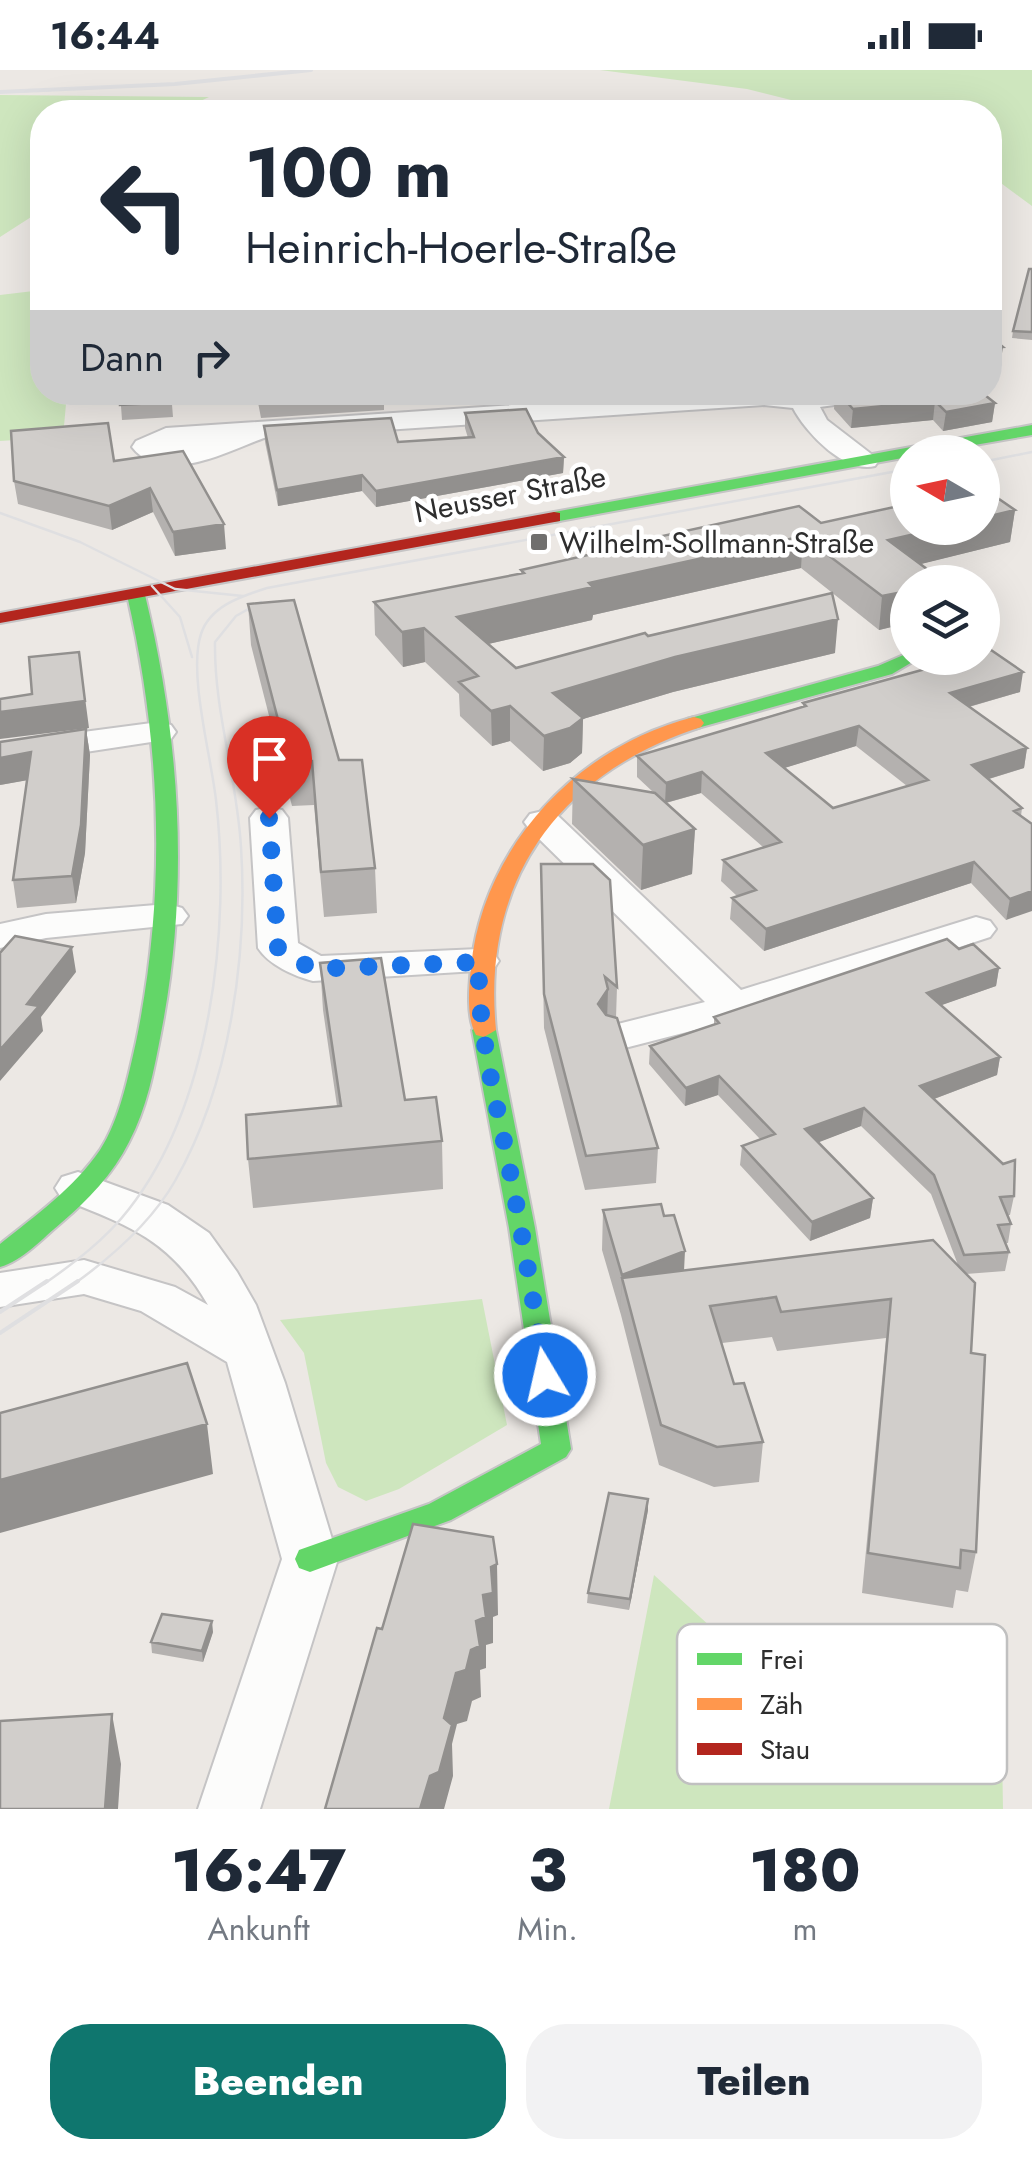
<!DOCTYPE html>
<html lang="de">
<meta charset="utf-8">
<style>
:root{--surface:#fff;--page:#f2f2f3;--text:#1f2937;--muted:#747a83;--accent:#0f766e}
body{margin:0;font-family:Jost,sans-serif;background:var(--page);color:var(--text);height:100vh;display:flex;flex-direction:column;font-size:38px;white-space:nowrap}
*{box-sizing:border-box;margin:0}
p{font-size:32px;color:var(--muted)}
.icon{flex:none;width:55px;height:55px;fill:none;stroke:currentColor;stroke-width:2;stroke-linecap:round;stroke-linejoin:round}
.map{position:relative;height:1739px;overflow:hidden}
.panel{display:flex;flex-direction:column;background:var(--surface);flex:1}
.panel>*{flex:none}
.hud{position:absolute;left:30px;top:30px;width:972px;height:305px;border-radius:40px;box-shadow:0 10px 40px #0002;background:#fff;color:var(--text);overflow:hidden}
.needle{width:65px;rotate:279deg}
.controls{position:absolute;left:890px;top:365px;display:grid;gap:20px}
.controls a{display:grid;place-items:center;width:110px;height:110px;border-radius:50%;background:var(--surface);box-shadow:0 10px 40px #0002;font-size:50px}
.pin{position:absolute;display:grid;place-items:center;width:85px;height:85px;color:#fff;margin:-102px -42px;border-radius:50% 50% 50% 0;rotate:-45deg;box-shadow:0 0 10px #0007}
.pin .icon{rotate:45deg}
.me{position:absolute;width:110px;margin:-55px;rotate:351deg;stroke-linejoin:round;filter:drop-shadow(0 0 8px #0008)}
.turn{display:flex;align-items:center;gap:35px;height:210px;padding:0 50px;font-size:45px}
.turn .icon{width:130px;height:130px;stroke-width:2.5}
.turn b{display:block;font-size:70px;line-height:85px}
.then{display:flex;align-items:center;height:95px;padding:0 50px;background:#0003;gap:20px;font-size:38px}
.eta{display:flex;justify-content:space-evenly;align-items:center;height:170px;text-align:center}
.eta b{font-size:60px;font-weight:800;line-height:70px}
.cta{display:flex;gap:20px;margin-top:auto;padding:20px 50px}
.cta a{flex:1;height:115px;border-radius:40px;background:var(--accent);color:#fff;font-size:40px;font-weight:800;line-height:115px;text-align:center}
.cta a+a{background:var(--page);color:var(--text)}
.status{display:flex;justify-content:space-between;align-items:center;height:70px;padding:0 50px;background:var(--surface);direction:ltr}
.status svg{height:28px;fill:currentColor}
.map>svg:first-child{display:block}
.green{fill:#cee6be}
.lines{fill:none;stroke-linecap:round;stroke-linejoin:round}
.street-casing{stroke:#c5c4c5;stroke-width:4}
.fast-casing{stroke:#c5c4c5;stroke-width:4}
.slow-casing{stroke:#c5c4c5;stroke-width:4}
.jam-casing{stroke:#c5c4c5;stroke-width:4}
.street{fill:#fcfcfb;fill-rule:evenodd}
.fast{fill:#63d668;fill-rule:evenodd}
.slow{fill:#ff974d;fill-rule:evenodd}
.jam{fill:#b3261e;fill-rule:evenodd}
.tram-far1{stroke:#dfdfe1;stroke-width:2.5}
.tram{stroke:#dfdfe1;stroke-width:4}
.rail{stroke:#dfdfe1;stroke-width:4}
.wall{fill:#b4b1af;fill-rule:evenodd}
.shaded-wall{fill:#92908e}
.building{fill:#d1cecb;stroke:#92908e;stroke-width:2.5;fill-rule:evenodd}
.route{stroke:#1a73e8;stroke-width:18;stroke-dasharray:0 32.4}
.poi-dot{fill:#706f6e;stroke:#fff;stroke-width:4}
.labels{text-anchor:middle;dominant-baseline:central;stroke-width:9;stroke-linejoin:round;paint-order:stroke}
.far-street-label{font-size:30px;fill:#2e2e2e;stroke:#fff}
.far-poi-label{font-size:30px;fill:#2e2e2e;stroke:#fff;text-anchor:start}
.key{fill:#fff;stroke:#c0c0c0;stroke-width:2.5}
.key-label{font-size:28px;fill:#2e2e2e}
</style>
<div class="status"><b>16:44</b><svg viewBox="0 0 49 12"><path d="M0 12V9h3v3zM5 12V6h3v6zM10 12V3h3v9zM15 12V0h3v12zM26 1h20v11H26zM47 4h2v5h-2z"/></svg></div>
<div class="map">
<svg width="1032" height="1739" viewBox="0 0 1032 1739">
<rect width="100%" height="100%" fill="#ece8e4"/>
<path class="green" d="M600,0H1032V136L990,105V42H839L747,19Z
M0,25L209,27L177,42H42V140L0,167Z
M42,220V322L67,323L63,367L0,371V225Z
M482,1229L507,1355L399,1419L366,1431L338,1417L326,1393L304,1283L280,1250Z
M654,1505L817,1654L1002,1679L1003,1739H609Z"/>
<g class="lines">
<g class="street-casing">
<path id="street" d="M709,322H883L870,330L820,337L827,350L879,390L875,396C845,404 806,363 793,338L764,335L264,368C228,381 163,417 132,377L136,371L166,358Z
M159,652L171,655L176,662L171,669L0,695V673Z
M269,737L282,740L288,748L298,873L321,886L479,879L493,882L499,891L493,900L313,911C294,906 269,895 258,878L250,748L256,740Z
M543,741L556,744L741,920L976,847L990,851L996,859L990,867L749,946L621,979L606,975L600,966L606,957L705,932L530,760L524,752L530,744Z
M168,834L182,838L188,846L182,854L46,868L0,878V854L46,844Z
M78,1102L168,1135L209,1163L237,1202L256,1235L285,1313L338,1489L260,1739H198L282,1489L227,1292L141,1241L84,1224L0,1237V1203L84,1190L175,1217L208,1235C171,1170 128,1155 62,1129L55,1118L62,1107Z"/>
</g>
<g class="fast-casing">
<path id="fast" d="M1032,355V365L934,382H908V387L554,452L546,447L554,442Z
M136,520L145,525C180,669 190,816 161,963C154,1000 147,1038 129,1072C113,1104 88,1130 61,1153C43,1168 22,1191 0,1197V1174C35,1146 74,1118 100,1080C120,1049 128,1007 136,972C167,822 161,673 127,525Z
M908,583V588H919L892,604L694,659L684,653L687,649L878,596Z
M484,953L496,960L535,1158L571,1379L566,1387L451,1450L310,1502L299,1498L295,1489L299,1480L429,1434L541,1374L509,1158L472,960Z"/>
</g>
<g class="slow-casing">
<path id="slow" d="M694,647L701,649L704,653L701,657C559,703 481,810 496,960L484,967L476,965C466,947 469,917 471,897C483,776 578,676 694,647Z"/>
</g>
<g class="jam-casing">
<path id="jam" d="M554,442L560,443V451L0,553V543Z"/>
</g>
<use href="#street" class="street"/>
<use href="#fast" class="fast"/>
<use href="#slow" class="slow"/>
<use href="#jam" class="jam"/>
<path class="tram-far1" d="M982,392L1032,382
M0,443L80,472L175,519L243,526
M152,516L180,547L192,587
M44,1214C74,1193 106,1169 129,1139C211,1034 231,858 216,730C211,686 188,603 201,564C210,536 242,526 267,518L908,399
M74,1214C113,1186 151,1153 175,1111C230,1015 248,885 241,777C237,707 214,642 215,572L236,546L261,532"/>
<path class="tram" d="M0,1242L47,1211
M0,1263L78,1211"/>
<path class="rail" d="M0,22L175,14L311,0"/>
</g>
<path class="wall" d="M1032,199V270L1012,268L1013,261Z
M120,322H171L173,347L122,350Z
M256,322H384V340L261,348Z
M452,322H514V331L457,335Z
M835,322H981L995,333L992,352L943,361L933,350L851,358L834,339Z
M465,343L538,363L564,387L563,403L376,437L362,421L278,436L265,372L264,356L398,372L468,368L465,358Z
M114,391L226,479L175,486L153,442L112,460L18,434L14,411Z
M1015,440L1010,472L920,494L939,508V512H908V553L879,560L801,498L593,545L592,550L488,574L516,598L648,566L835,583L673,622L583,649L582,683L570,693L543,701L510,671L492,676L460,646L459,624L425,592L403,597L375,565L374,532L521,503V500L603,482V479L821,453Z
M248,534L339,690L375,798L377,843L324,847L314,735L292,736L251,575Z
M1020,622L969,637L1027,678L1024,698L989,709L1022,738L1021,746L1032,754L1006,850L971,813L764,881L730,849L732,828L737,826L721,811L723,790L763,777L701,723L666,733L695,759L692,804L641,820L572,754L573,709L653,722L637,707V686L803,636V633ZM856,676L907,716L833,738L784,698Z
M86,659L90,685L85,783L76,833L17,838L13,810L27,710L0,715Z
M541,794L617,917L616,948L658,1078L656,1113L585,1120L544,958Z
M959,879L999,898L996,916L941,935L1000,987L997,1005L934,1029L1014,1126L1010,1145H1007L1011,1154L1008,1173H1005L1009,1182L1005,1201L966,1204L971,1283L976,1482L968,1522L956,1520L953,1538L862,1523L886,1268L777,1281L772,1267L722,1273L734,1314L763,1372L759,1412L714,1417L659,1395L621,1245L602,1180L603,1140L684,1200L958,1195L931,1124L861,1056L818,1072L873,1128L870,1148L810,1171L740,1095L742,1076L760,1069L718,1025L685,1036L649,994L650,976L714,954V947Z
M320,893L405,1030L442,1071L443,1119L253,1138L248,1089L337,1036L323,940Z
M648,1429V1440L629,1540L587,1533L588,1523Z
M213,1562L203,1592L152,1583L151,1572Z"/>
<path class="shaded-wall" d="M1003,277L1000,296L990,297V278Z
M935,331L933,350L851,358L853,339Z
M995,333L992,352L943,361L946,342Z
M564,387L563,403L376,437V421Z
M362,405V421L278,436L277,420Z
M150,418L153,442L112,460L109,436Z
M1015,440L1010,472L885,503L888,470L941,458H982V448Z
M224,454L226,479L175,486L173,462Z
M803,466L801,498L593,545L592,550L458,581L457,547L589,513Z
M908,521V553L879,560L882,526Z
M838,549L835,583L673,622L583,649L582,683L570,693L543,701L544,666L553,623L675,587Z
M424,558L425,592L403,597L402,562Z
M79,582L89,658L0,669V642L85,631Z
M1023,602L1020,622L947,643L950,623Z
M510,636V671L492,676L491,641Z
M859,656L856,676L765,704L766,683Z
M86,659L90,685L85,783L76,833L72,806Z
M1027,678L1024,698L969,715L972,695Z
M31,682L34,709L0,715V688Z
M702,702L701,723L665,733L666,713Z
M695,759L692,804L641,820L643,775Z
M974,792L971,813L764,881L766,859Z
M1032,821V841L1006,850L1010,829Z
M72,877L76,902L41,947L43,961L0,1011V980L27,934Z
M999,898L996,916L925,941L927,923Z
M608,919L607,953L598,934Z
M1000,987L997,1005L918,1035L920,1016Z
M719,1006L718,1025L685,1036L686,1018Z
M864,1038L861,1056L804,1078L805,1059Z
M873,1128L870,1148L810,1171L812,1152Z
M685,1181L683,1221L622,1208L620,1245L622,1205Z
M207,1354L213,1404L0,1463V1410Z
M648,1429V1440L629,1540L630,1529Z
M497,1494L498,1545L493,1547V1573L486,1575V1598L480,1600L481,1627L472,1631L467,1651L457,1654L452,1674L453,1706L444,1739H420L456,1603L476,1551L491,1497Z
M212,1551L213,1562L203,1592L202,1581Z
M112,1644L121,1694L118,1739H105Z"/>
<path class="building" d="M1029,199H1032V262L1013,261Z
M990,266L1003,277L990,278Z
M120,322H171L172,332L120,335Z
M258,322H357L259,329Z
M838,322H981L995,333L946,342L935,331L853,339Z
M526,339L538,363L564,387L376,421L362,405L277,420L264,356L391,348L398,372L474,367L465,343Z
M108,353L114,391L183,381L224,454L173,462L150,418L109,436L14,411L11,361Z
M982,418H983L1015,440L982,448Z
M908,434V458H941L888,470L939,508L928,511L930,512H908V521L882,526L803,466L589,513L593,517L457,547L516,598L645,563L648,566L832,523L838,549L675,587L553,623L583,648L570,658L544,666L510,636L491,641L459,612L478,606L424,558L402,562L374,532L524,503L521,500L606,481L603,479L799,436L821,453Z
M294,530L339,690H362L375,798L321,802L312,691L289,692L248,534Z
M991,580L1023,602L950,623L1027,678L972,695L1022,738L1014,741L1032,754V821L1010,829L974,792L766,859L732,828L756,820L723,790L781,772L702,702L666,713L637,686L806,636L803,633L965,588H982V583ZM859,656L928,710L833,738L766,683Z
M79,582L85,631L0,642V629L32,624L29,587Z
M86,659L81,755L72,806L13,810L31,682L0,688V672Z
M573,709L655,723L695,759L643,775Z
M541,794H593L610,810L617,917L605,907L608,919L598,934L606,945L617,948L658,1078L586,1086L544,924Z
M15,866L72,877L27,934L39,936L0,980V883Z
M947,869L959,879L973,874L999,898L927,923L1000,987L920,1016L1003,1094L1015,1090L1014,1126L1000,1127L1011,1154L998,1155L1009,1182L964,1185L934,1105L864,1038L805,1059L873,1128L812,1152L742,1076L775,1064L719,1006L686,1018L650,976L719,953L714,947Z
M381,888L405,1030L436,1027L442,1071L248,1089L246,1045L341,1036L320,893Z
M661,1134L664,1146L674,1145L685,1181L622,1205L603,1140Z
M933,1170L975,1213L971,1283L985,1285L976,1482L961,1480L960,1498L868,1483L891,1229L781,1242L776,1227L710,1236L734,1314L744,1313L763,1372L717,1377L661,1355L622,1208Z
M187,1293L207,1354L0,1410V1343Z
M609,1423L648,1429L630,1529L588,1523Z
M413,1454L493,1467L497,1494L491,1497L493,1523L483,1525L486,1547L476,1551L480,1576L471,1580L466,1600L456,1603L444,1648L452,1655L439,1702L430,1706L420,1739H325L377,1558L382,1559Z
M162,1544L212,1551L202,1581L151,1572Z
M112,1644L105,1739H0V1651Z"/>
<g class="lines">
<path class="route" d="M269,748L278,878L312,899L479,892C477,959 495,1025 508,1091C522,1162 534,1234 545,1305"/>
</g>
<rect class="poi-dot" x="529" y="462" width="20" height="20" rx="5"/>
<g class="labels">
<g class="far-street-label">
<text transform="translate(510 424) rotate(-11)">Neusser Straße</text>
</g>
<g class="far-poi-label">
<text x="559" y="472">Wilhelm-Sollmann-Straße</text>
</g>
</g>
<rect x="677" y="1554" width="330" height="160" rx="15" class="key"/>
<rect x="697" y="1583" width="45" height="12" fill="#63d668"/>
<rect x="697" y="1628" width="45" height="12" fill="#ff974d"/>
<rect x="697" y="1673" width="45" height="12" fill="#b3261e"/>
<g class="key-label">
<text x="760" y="1599">Frei</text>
<text x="760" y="1644">Zäh</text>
<text x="760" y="1689">Stau</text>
</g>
</svg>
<div class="controls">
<a><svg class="needle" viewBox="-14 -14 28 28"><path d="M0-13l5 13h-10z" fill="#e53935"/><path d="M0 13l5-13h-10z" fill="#747a83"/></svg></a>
<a><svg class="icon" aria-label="layers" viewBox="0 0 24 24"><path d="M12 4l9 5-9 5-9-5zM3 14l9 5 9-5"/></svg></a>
</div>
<div class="pin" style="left:269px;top:748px;background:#d93025"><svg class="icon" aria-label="arrive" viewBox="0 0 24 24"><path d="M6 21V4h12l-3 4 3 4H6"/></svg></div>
<svg class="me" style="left:545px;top:1305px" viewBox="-20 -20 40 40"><circle r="17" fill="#1a73e8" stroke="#fff" stroke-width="3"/><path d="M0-11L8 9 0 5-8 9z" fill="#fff"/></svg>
<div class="hud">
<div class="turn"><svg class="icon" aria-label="left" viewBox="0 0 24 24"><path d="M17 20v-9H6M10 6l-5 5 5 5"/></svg><div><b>100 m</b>Heinrich-Hoerle-Straße</div></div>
<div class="then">Dann<svg class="icon" aria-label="right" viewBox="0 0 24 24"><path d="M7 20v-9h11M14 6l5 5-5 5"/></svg></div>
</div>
</div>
<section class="panel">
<div class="eta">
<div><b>16:47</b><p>Ankunft</p></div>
<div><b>3</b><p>Min.</p></div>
<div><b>180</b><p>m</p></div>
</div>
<div class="cta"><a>Beenden</a><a>Teilen</a></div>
</section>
